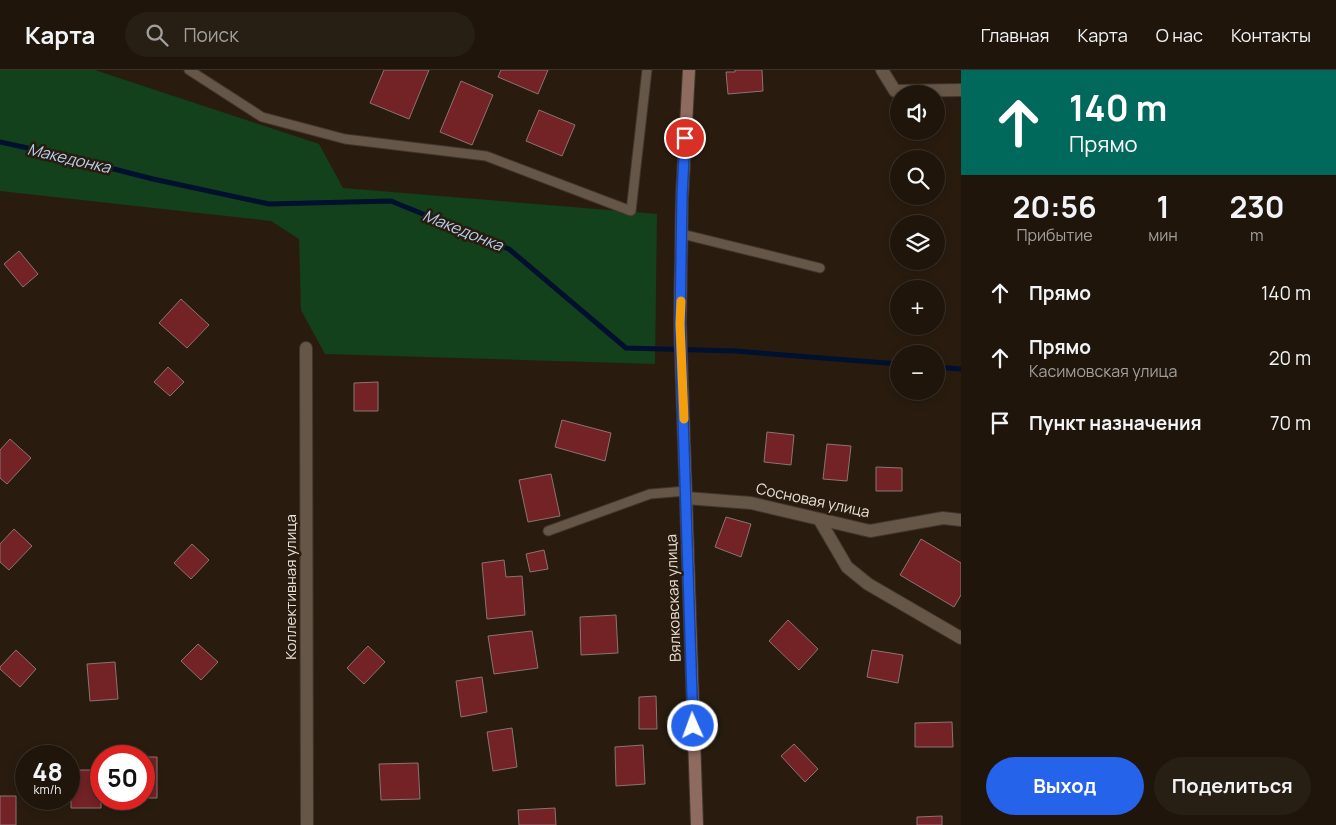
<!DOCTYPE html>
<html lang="ru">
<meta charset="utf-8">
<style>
:root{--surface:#1f150b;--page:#271e14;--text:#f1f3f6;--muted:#a19f9d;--line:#3c342c;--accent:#2563eb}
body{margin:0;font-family:Manrope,sans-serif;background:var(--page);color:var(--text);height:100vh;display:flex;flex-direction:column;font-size:19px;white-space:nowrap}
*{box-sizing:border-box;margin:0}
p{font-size:16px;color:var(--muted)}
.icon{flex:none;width:28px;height:28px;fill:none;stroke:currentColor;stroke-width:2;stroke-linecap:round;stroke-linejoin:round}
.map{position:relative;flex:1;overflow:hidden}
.sheet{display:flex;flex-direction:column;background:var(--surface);width:375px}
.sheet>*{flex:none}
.hud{background:#00695c;color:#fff;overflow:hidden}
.fabs{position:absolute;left:890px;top:15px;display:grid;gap:10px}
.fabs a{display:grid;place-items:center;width:55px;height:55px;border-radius:50%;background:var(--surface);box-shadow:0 2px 8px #0003,0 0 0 1px var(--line);font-size:25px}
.speed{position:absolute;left:15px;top:675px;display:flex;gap:10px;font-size:25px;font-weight:700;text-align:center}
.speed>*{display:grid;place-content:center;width:65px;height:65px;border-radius:50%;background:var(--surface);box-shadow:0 2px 8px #0003,0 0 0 1px var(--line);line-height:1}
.speed small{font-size:12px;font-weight:400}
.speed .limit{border:8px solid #d22;background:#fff;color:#111}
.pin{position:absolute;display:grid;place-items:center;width:42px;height:42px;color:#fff;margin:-21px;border:2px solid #fff;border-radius:50%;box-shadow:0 1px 5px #0007}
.me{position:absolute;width:55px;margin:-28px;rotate:358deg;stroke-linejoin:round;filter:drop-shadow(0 0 4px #0008)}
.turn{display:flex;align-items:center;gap:18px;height:105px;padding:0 25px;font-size:22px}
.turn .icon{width:65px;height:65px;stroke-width:2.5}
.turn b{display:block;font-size:35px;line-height:42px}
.eta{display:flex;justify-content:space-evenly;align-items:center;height:85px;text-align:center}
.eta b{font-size:30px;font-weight:700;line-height:35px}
.action{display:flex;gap:10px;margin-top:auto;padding:10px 25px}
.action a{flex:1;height:58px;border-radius:30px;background:var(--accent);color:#fff;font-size:20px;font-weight:700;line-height:58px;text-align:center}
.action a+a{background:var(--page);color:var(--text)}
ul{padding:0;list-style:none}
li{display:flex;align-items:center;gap:15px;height:65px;padding:0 25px}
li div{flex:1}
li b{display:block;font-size:19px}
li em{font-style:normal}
header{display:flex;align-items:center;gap:30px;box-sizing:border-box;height:70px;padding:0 25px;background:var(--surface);border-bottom:1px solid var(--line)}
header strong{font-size:24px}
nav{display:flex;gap:28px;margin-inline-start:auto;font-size:18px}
.search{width:350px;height:45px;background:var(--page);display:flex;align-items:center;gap:12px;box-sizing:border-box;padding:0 18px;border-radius:28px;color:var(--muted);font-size:19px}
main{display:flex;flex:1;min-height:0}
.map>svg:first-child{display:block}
.green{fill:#12411c}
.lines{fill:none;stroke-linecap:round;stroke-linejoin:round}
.stream{stroke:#00102e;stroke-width:5}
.building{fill:#732226;stroke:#8c7372}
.service-casing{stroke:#41362f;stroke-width:11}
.minor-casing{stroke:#41362f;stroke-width:14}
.secondary-casing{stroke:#41362f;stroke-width:14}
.service{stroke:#655647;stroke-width:9}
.minor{stroke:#655647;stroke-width:12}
.secondary{stroke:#8f6b5f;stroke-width:12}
.route-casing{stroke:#184099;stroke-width:12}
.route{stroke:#2563eb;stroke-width:9}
.slow{stroke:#f59e0b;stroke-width:9}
.labels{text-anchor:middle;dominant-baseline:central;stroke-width:5;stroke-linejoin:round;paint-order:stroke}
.street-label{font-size:15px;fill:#e8dfd6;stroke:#291c0f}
.water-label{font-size:16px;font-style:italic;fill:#b5cff2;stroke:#291c0f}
</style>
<header>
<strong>Карта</strong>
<div class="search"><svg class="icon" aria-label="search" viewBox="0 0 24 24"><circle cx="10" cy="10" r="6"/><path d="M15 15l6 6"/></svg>Поиск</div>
<nav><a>Главная</a><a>Карта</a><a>О нас</a><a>Контакты</a></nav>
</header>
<main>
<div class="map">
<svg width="961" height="755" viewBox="0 0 961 755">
<rect width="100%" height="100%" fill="#291c0f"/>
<path class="green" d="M0,0H95L319,74L343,118L657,144L655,294L325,284L301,240L299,169L271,151L0,121Z"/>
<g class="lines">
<path class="stream" d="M0,72L55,84L153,109L269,134L391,131L509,179L626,278L735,281L899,294
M936,297L961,299"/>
</g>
<path class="building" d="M384,0H429L409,49L370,33Z
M501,0H548L538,24L498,7Z
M735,0H762L763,21L728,24L726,2H735Z
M461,11L493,25L472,75L440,62Z
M539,40L575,55L562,86L526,71Z
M19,181L38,204L23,217L4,194Z
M181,229L209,255L187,278L159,253Z
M168,297L184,312L170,326L154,312Z
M378,312V341H354V313Z
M562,350L611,363L605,391L555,377Z
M767,362L794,365L791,395L764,392Z
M10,369L31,388L7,414L0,408V380Z
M827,374L851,376L847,411L823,409Z
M876,397L902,398V421H876Z
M551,404L560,446L528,452L519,410Z
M726,447L751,454L741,487L715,477Z
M14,459L32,476L9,500L0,492V474Z
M921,469L961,493V525L954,537L900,505Z
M192,474L209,490L191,509L174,493Z
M544,480L548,499L530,502L526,484Z
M504,490L506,507L522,506L525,545L487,549L482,493Z
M616,545L618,583L581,585L580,547Z
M788,550L818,579L799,600L769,571Z
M532,561L538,598L494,604L488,566Z
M198,574L218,592L201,610L181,591Z
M368,576L385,592L364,614L347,598Z
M16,580L36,599L20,617L0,599V597Z
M872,580L903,585L898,613L867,607Z
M115,592L118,629L90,631L87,594Z
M482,607L487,642L461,647L456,611Z
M656,626L657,659H639V627Z
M952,652L953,677H915V653Z
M512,658L517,697L493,701L487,662Z
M794,674L818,699L805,712L781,686Z
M643,675L645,714L616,716L615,677Z
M144,687H157V728H144Z
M418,693L420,729L381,730L379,694Z
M71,700H101V738H71Z
M0,726H16V755H0Z
M555,738L556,755H519L518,740Z
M942,746V755H917V747Z"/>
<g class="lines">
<g class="service-casing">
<path id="service" d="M189,0L262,47L345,69L486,86L631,141L647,0
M682,164L820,198
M548,461L650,424L686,421"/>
</g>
<g class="minor-casing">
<path id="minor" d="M882,0L895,21L961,20
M306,278L307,755
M686,428L751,433L870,461L943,448L961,450
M819,449L847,497L868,514L961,568"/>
</g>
<g class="secondary-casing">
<path id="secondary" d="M689,0L682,127L680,254L697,755"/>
</g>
<use href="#service" class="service"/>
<use href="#minor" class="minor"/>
<use href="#secondary" class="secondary"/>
</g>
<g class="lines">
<g class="route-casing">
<path id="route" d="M685,68L682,126L680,254L693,656"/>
</g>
<use href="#route" class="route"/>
<path class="slow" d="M681,231L680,254L684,349"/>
</g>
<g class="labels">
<g class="street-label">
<text transform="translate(813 430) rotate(12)">Сосновая улица</text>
<text transform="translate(290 517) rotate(-90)">Коллективная улица</text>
<text transform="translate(673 528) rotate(-92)">Вялковская улица</text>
</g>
<g class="water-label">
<text transform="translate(69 88) rotate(13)">Македонка</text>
<text transform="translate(463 160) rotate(22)">Македонка</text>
</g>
</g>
</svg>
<div class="fabs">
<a><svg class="icon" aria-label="sound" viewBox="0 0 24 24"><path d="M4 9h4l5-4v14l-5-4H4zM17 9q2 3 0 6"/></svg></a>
<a><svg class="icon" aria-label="search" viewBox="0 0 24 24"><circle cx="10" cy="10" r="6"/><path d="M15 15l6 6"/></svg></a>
<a><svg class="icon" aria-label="layers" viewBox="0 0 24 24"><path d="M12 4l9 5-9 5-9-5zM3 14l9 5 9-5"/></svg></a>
<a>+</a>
<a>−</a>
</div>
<div class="speed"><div>48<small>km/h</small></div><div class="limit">50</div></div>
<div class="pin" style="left:685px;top:68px;background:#d93025"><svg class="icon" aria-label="arrive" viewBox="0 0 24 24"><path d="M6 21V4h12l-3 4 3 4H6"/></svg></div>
<svg class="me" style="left:693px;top:656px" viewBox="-20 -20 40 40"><circle r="17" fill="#2563eb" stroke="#fff" stroke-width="3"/><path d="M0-11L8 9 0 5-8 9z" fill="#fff"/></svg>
</div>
<section class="sheet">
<div class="hud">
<div class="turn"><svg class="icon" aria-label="ahead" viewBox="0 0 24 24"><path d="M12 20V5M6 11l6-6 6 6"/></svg><div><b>140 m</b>Прямо</div></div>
</div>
<div class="eta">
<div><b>20:56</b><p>Прибытие</p></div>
<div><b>1</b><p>мин</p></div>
<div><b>230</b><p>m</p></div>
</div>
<ul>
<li><svg class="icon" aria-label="ahead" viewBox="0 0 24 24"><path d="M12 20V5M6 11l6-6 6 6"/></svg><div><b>Прямо</b></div><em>140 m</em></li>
<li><svg class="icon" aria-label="ahead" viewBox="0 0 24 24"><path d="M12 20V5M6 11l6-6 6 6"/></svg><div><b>Прямо</b><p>Касимовская улица</p></div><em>20 m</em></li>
<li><svg class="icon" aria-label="arrive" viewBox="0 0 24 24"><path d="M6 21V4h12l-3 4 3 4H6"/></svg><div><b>Пункт назначения</b></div><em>70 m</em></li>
</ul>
<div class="action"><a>Выход</a><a>Поделиться</a></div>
</section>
</main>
